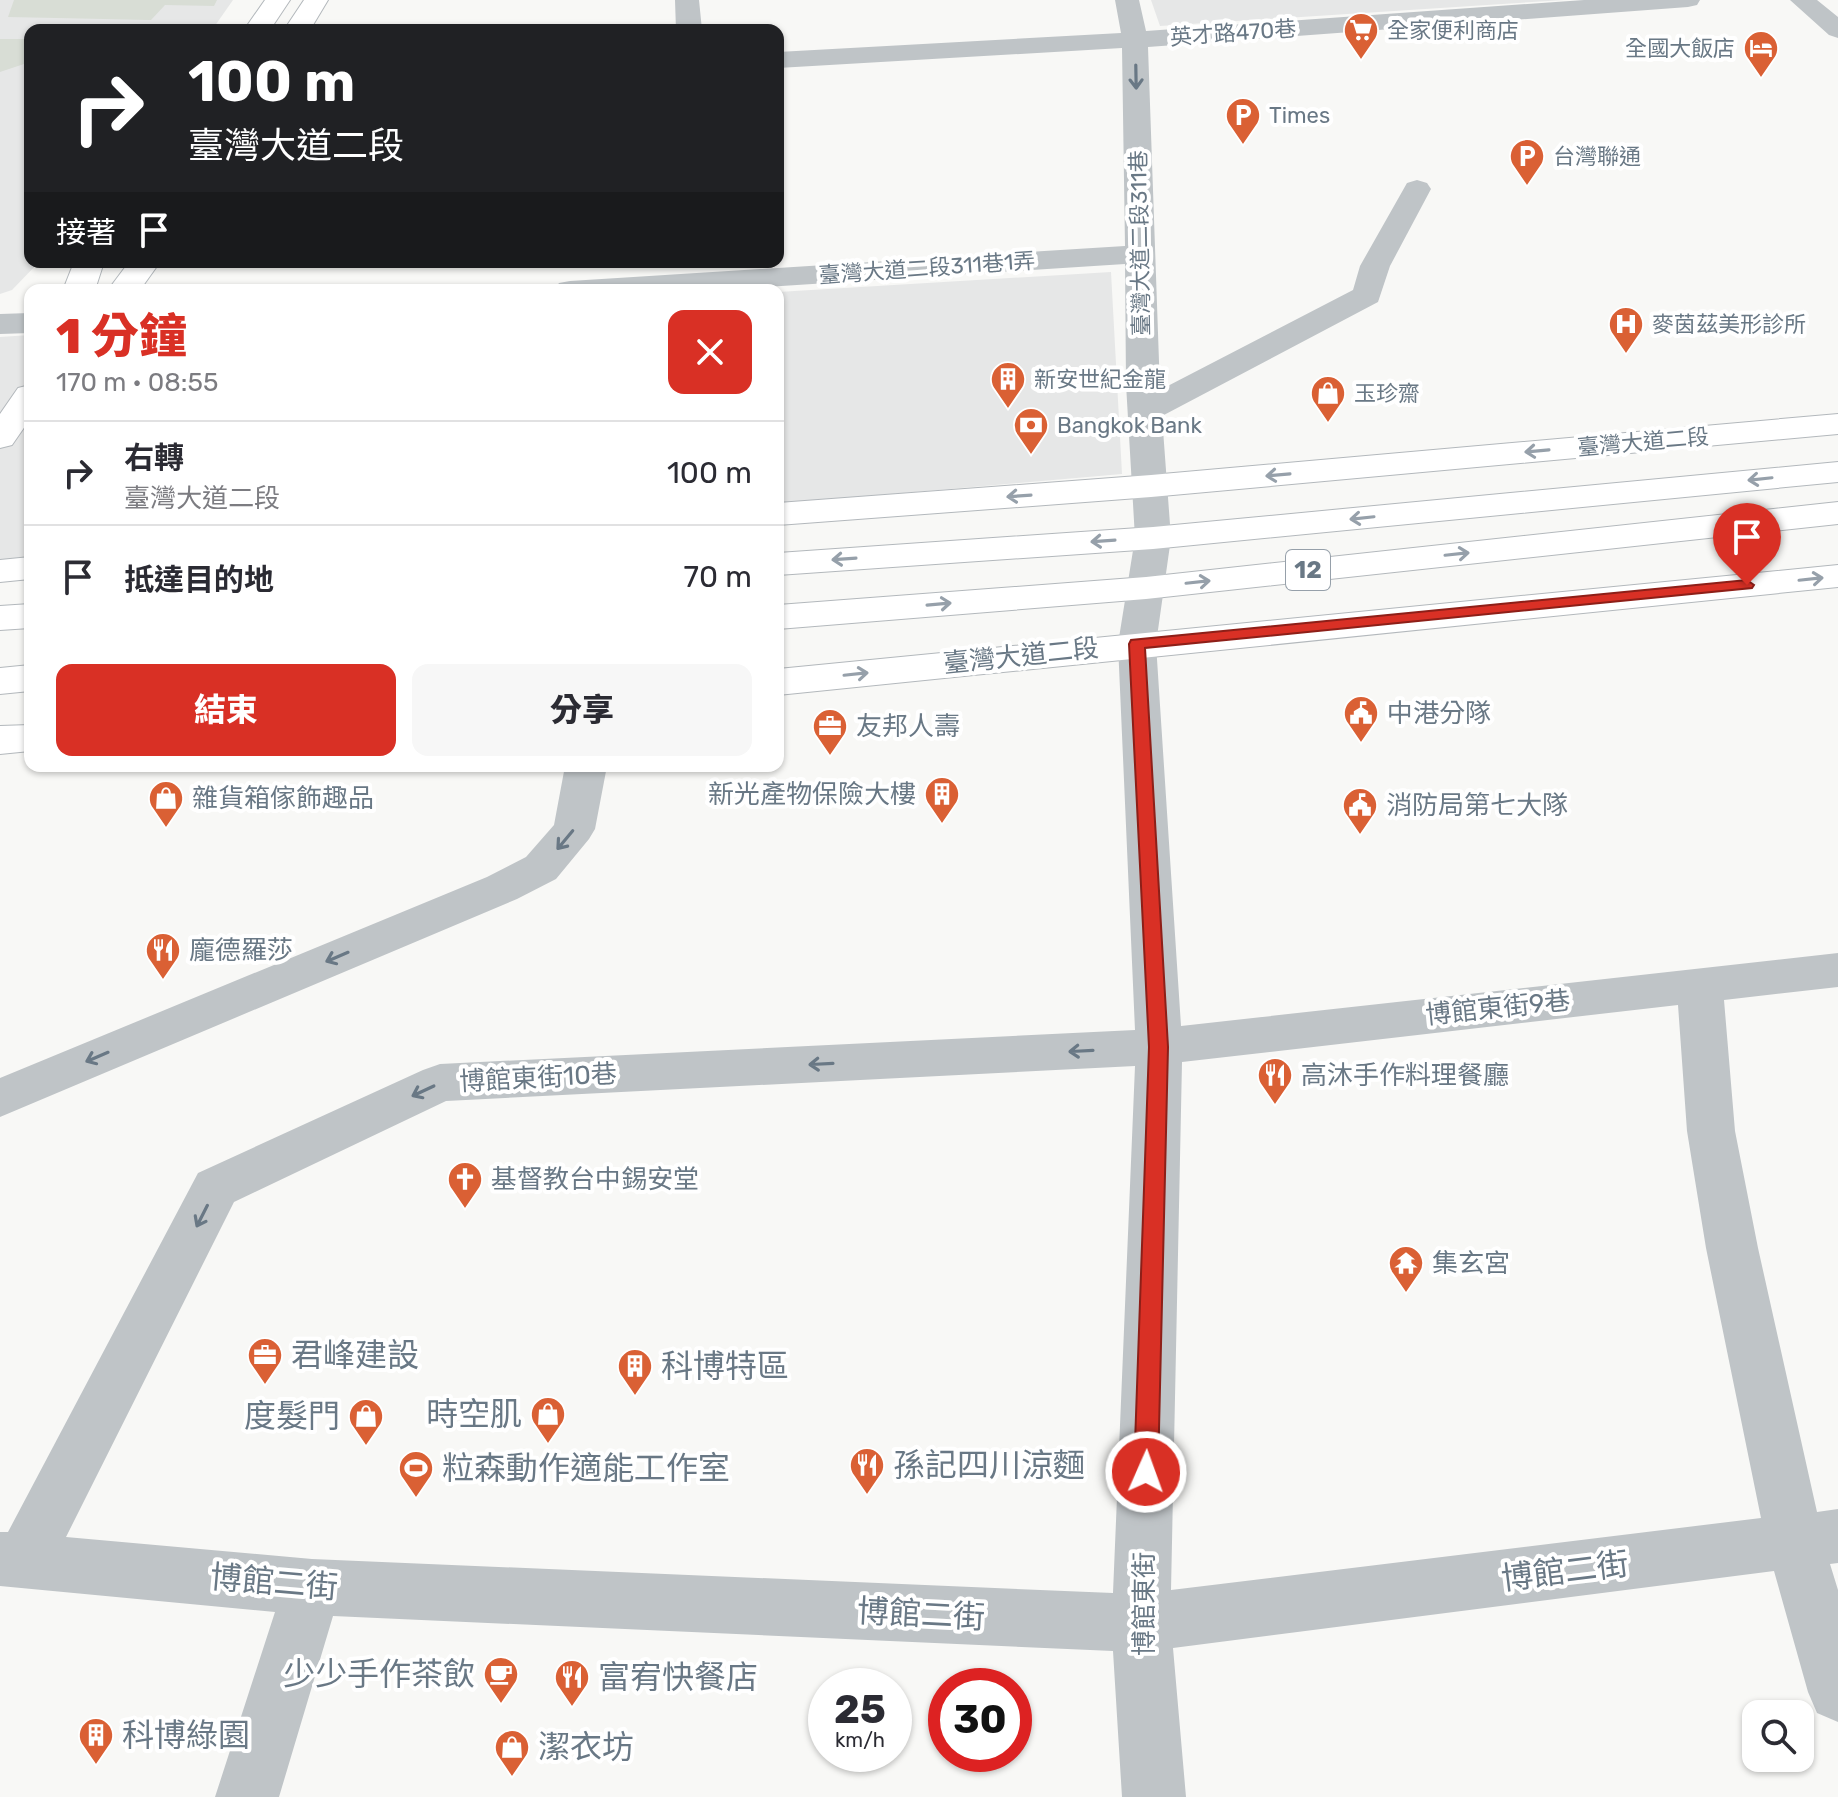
<!DOCTYPE html>
<html lang="zh-TW">
<meta charset="utf-8">
<style>
:root{--surface:#fff;--page:#f7f7f7;--text:#2b2b33;--muted:#7c7c81;--line:#e1e1e2;--accent:#d93025}
body{margin:0;font-family:Rubik,"Noto Sans TC",sans-serif;background:var(--page);color:var(--text);height:100vh;display:flex;flex-direction:column;font-size:30px;white-space:nowrap}
*{box-sizing:border-box;margin:0}
p{font-size:26px;color:var(--muted)}
.icon{flex:none;width:44px;height:44px;fill:none;stroke:currentColor;stroke-width:2;stroke-linecap:round;stroke-linejoin:round}
.map{position:relative;flex:1;overflow:hidden}
.details{position:absolute;left:24px;top:284px;width:760px;height:488px;display:flex;flex-direction:column;background:var(--surface);border-radius:16px;box-shadow:0 2px 6px #0004}
.details>*{flex:none}
.banner{position:absolute;left:24px;top:24px;width:760px;height:244px;border-radius:16px;box-shadow:0 2px 6px #0004;background:#202124;color:#fff;overflow:hidden}
.fabs{position:absolute;left:1742px;top:1700px;display:grid;gap:16px}
.fabs a{display:grid;place-items:center;width:72px;height:72px;border-radius:16px;background:var(--surface);box-shadow:0 2px 6px #0004;font-size:40px}
.speed{position:absolute;left:808px;top:1668px;display:flex;gap:16px;font-size:40px;font-weight:700;text-align:center}
.speed>*{display:grid;place-content:center;width:104px;height:104px;border-radius:50%;background:var(--surface);box-shadow:0 2px 6px #0004;line-height:1}
.speed small{font-size:20px;font-weight:400}
.speed .limit{border:12px solid #d22;background:#fff;color:#111}
.pin{position:absolute;display:grid;place-items:center;width:68px;height:68px;color:#fff;margin:-82px -34px;border-radius:50% 50% 50% 0;rotate:-45deg;box-shadow:0 0 8px #0007}
.pin .icon{rotate:45deg}
.me{position:absolute;width:88px;margin:-44px;rotate:2deg;stroke-linejoin:round;filter:drop-shadow(0 0 6px #0008)}
.turn{display:flex;align-items:center;gap:28px;height:168px;padding:0 32px;font-size:36px}
.turn .icon{width:104px;height:104px;stroke-width:2.5}
.turn b{display:block;font-size:56px;line-height:68px}
.then{display:flex;align-items:center;height:76px;padding:0 32px;background:#0003;gap:16px;font-size:30px}
.round{display:grid;place-items:center;flex:none;width:84px;height:84px;border-radius:16px;background:var(--page)}
.head{display:flex;align-items:center;justify-content:space-between;height:136px;padding:0 32px}
h1{font-size:48px;font-weight:800;line-height:60px;color:var(--accent)}
.primary-button{display:flex;gap:16px;margin-top:auto;padding:16px 32px}
.primary-button a{flex:1;height:92px;border-radius:16px;background:var(--accent);color:#fff;font-size:32px;font-weight:800;line-height:92px;text-align:center}
.primary-button a+a{background:var(--page);color:var(--text)}
ul{padding:0;list-style:none}
li{display:flex;align-items:center;gap:24px;height:104px;padding:0 32px;border-top:2px solid var(--line)}
li div{flex:1}
li b{display:block;font-size:30px}
li em{font-style:normal}
.map>svg:first-child{display:block}
.built{fill:#e6e7e7}
.green{fill:#d8ddd5}
.lines{fill:none;stroke-linecap:round;stroke-linejoin:round}
.major-casing{stroke:#b3b8bc;stroke-width:2}
.minor{fill:#bfc4c7;fill-rule:evenodd}
.major{fill:#fff;fill-rule:evenodd}
.oneway{stroke:#697885}
.oneway2{stroke:#96a0aa}
.route{fill:#d93025;stroke:#8d1f18;stroke-width:2}
.labels{text-anchor:middle;dominant-baseline:central;stroke-width:8;stroke-linejoin:round;paint-order:stroke}
.far-poi-label{font-size:22px;fill:#697885;stroke:#fff;text-anchor:start}
.far-street-label{font-size:22px;fill:#697885;stroke:#fff}
.shield{fill:#fff;stroke:#96a0aa;stroke-width:2}
.shield-label{font-size:24px;font-weight:bold;fill:#697885}
.street-label{font-size:26px;fill:#697885;stroke:#fff}
.poi-label{font-size:26px;fill:#697885;stroke:#fff;text-anchor:start}
.near-poi-label{font-size:32px;fill:#697885;stroke:#fff;text-anchor:start}
.near-street-label{font-size:32px;fill:#697885;stroke:#fff}
</style>
<div class="map">
<svg width="1838" height="1797" viewBox="0 0 1838 1797">
<rect width="100%" height="100%" fill="#f8f8f6"/>
<path class="built" d="M0,0H233L212,30H30V262H39L12,290L0,294Z
M1151,0H1564L1160,26Z
M1111,272L1122,474L778,504V292Z
M30,335V569L0,572V337Z"/>
<path class="green" d="M14,0H217L214,6L165,5L151,20L8,17Z
M0,39H30V62L0,72Z"/>
<g class="lines">
<g class="major-casing">
<path id="major" d="M265,0H290L270,30H244Z
M304,0H328L310,30H284Z
M74,262H104L95,290H63Z
M129,262H160L140,290H108Z
M30,385V419L12,445L0,448V414L18,388Z
M1838,414V434L1151,497L778,525V503L1151,475Z
M1838,462V482L1153,549L778,575V553L1153,527Z
M1838,502V524L1146,599L778,629V605L1146,577Z
M30,557V579L0,582V560Z
M1838,565V587L778,695V669Z
M30,604V628L0,630V606Z
M30,665V691L0,694V668Z
M30,725V751L0,754V726Z"/>
</g>
<path class="minor" d="M675,0H699L702,30H676Z
M1115,0H1139L1146,31L1584,0H1700L1697,5L1688,7L1148,47L1160,390L1353,290L1360,266L1407,183L1417,180L1427,183L1431,189L1390,266L1378,302L1162,416L1171,538L1156,644L1181,1026L1838,953V987L1724,1000L1735,1131L1758,1248L1817,1512L1838,1509V1563L1830,1564L1838,1590V1722L1817,1713L1808,1692L1774,1571L1173,1648L1186,1797H1122L1113,1651L333,1616L279,1797H215L275,1612L0,1586V1532H8L198,1173L423,1070L440,1064L1135,1030L1118,644L1135,538L1126,384L1125,264L717,290H554L559,283L570,281L1125,246L1122,48L778,68V52L1121,33ZM1678,1005L1687,1131L1706,1248L1761,1518L1171,1590L1182,1062ZM1135,1066L1113,1593L312,1559L66,1537L234,1202L446,1101Z
M1790,0H1817L1838,17V38L1829,35Z
M30,313V333L0,334V314Z
M565,766H607L595,829L589,839L556,879L517,899L0,1117V1078L487,877L526,857L554,825Z"/>
<use href="#major" class="major"/>
</g>
<defs><path id="oneway-shaft" d="M-6 0H5M1.5-3L5.5 0L1.5 3" fill="none" stroke-width="1.6" stroke-linecap="round" stroke-linejoin="round" transform="scale(2)"/></defs>
<g class="oneway">
<use href="#oneway-shaft" transform="translate(1136 77) rotate(89)"/>
<use href="#oneway-shaft" transform="translate(565 840) rotate(130)"/>
<use href="#oneway-shaft" transform="translate(337 957) rotate(157)"/>
<use href="#oneway-shaft" transform="translate(1081 1051) rotate(177)"/>
<use href="#oneway-shaft" transform="translate(97 1057) rotate(157)"/>
<use href="#oneway-shaft" transform="translate(821 1064) rotate(177)"/>
<use href="#oneway-shaft" transform="translate(423 1091) rotate(155)"/>
<use href="#oneway-shaft" transform="translate(202 1216) rotate(117)"/>
</g>
<g class="oneway2">
<use href="#oneway-shaft" transform="translate(1537 451) rotate(175)"/>
<use href="#oneway-shaft" transform="translate(1278 475) rotate(175)"/>
<use href="#oneway-shaft" transform="translate(1760 479) rotate(174)"/>
<use href="#oneway-shaft" transform="translate(1019 496) rotate(176)"/>
<use href="#oneway-shaft" transform="translate(1362 518) rotate(174)"/>
<use href="#oneway-shaft" transform="translate(1103 541) rotate(176)"/>
<use href="#oneway-shaft" transform="translate(1457 554) rotate(-6)"/>
<use href="#oneway-shaft" transform="translate(844 559) rotate(176)"/>
<use href="#oneway-shaft" transform="translate(1811 579) rotate(-6)"/>
<use href="#oneway-shaft" transform="translate(1198 582) rotate(-6)"/>
<use href="#oneway-shaft" transform="translate(939 604) rotate(-5)"/>
<use href="#oneway-shaft" transform="translate(856 674) rotate(-6)"/>
</g>
<path class="route" d="M1747,580L1754,585L1752,588L1145,648L1168,1047L1158,1472L1154,1479L1146,1482L1138,1479L1134,1472L1149,1047L1129,644L1131,640Z"/>
<defs>
<g id="supermarket-pin" transform="scale(1.8)"><path d="M0 17L-7.5 6A9.5 9.5 0 1 1 7.5 6Z" fill="#da6034" stroke="#fff"/><path d="M-6-5.5h2.5l.6 2H6L4.5 2H-2.5L-4.4-4H-6ZM-1.5 3.2a1.3 1.3 0 1 0 .1 0ZM3 3.2a1.3 1.3 0 1 0 .1 0Z" fill="#fff"/></g>
<g id="hotel-pin" transform="scale(1.8)"><path d="M0 17L-7.5 6A9.5 9.5 0 1 1 7.5 6Z" fill="#da6034" stroke="#fff"/><path d="M-6-4.5h1.5V1H6V5H4.5V3h-9V5H-6ZM-4 0a1.8 1.8 0 1 1 3.6 0ZM.5 0V-2.5h3Q6-2.5 6 0Z" fill="#fff"/></g>
<g id="parking-pin" transform="scale(1.8)"><path d="M0 17L-7.5 6A9.5 9.5 0 1 1 7.5 6Z" fill="#da6034" stroke="#fff"/><path d="M-3.5-5.5H1a3.5 3.5 0 0 1 0 7H-1V5.5H-3.5ZM-1-3.4V-.6H.8a1.4 1.4 0 0 0 0-2.8Z" fill="#fff"/></g>
<g id="hospital-pin" transform="scale(1.8)"><path d="M0 17L-7.5 6A9.5 9.5 0 1 1 7.5 6Z" fill="#da6034" stroke="#fff"/><path d="M-5-5h3v3.5h4V-5h3V5h-3V1.5h-4V5h-3Z" fill="#fff"/></g>
<g id="building-pin" transform="scale(1.8)"><path d="M0 17L-7.5 6A9.5 9.5 0 1 1 7.5 6Z" fill="#da6034" stroke="#fff"/><path d="M-4-6H4V6H1V3H-1V6H-4ZM-2.5-4.3h1.7v1.8h-1.7ZM.8-4.3h1.7v1.8H.8ZM-2.5-1h1.7V.8h-1.7ZM.8-1h1.7V.8H.8Z" fill="#fff"/></g>
<g id="shop-pin" transform="scale(1.8)"><path d="M0 17L-7.5 6A9.5 9.5 0 1 1 7.5 6Z" fill="#da6034" stroke="#fff"/><path d="M-5-2.5h2.3a2.7 3.5 0 0 1 5.4 0H5L5.5 6h-11ZM-1.5-2.5h3a1.5 2.3 0 0 0-3 0Z" fill="#fff"/></g>
<g id="bank-pin" transform="scale(1.8)"><path d="M0 17L-7.5 6A9.5 9.5 0 1 1 7.5 6Z" fill="#da6034" stroke="#fff"/><path d="M-6-4H6V4H-6ZM0-2.3a2.3 2.3 0 1 0 0 4.6a2.3 2.3 0 1 0 0-4.6Z" fill="#fff"/></g>
<g id="civic-pin" transform="scale(1.8)"><path d="M0 17L-7.5 6A9.5 9.5 0 1 1 7.5 6Z" fill="#da6034" stroke="#fff"/><path d="M-.6-6.5H3V-4.5H.6V-3L4-1V1h2V6H-6V1h2V-1L-.6-3ZM-1.2 2.5V6h2.4V2.5Z" fill="#fff"/></g>
<g id="office-pin" transform="scale(1.8)"><path d="M0 17L-7.5 6A9.5 9.5 0 1 1 7.5 6Z" fill="#da6034" stroke="#fff"/><path d="M-6-3h4V-5.5h4V-3h4V5H-6ZM-1-4.5V-3h2v-1.5ZM-6 0V1H6V0Z" fill="#fff"/></g>
<g id="restaurant-pin" transform="scale(1.8)"><path d="M0 17L-7.5 6A9.5 9.5 0 1 1 7.5 6Z" fill="#da6034" stroke="#fff"/><path d="M-5-6h1v4h1v-4h1v4h1v-4h1v5L-1.5 .5V6h-2V.5L-5-1ZM5-6V6H3V1.5H1.5Q1.5-4 5-6Z" fill="#fff"/></g>
<g id="church-pin" transform="scale(1.8)"><path d="M0 17L-7.5 6A9.5 9.5 0 1 1 7.5 6Z" fill="#da6034" stroke="#fff"/><path d="M-1.2-6h2.4v3.5h3.3v2.4h-3.3V6h-2.4V-.1h-3.3v-2.4h3.3Z" fill="#fff"/></g>
<g id="temple-pin" transform="scale(1.8)"><path d="M0 17L-7.5 6A9.5 9.5 0 1 1 7.5 6Z" fill="#da6034" stroke="#fff"/><path d="M0-6L5-2H3V0L6.5 2.5H4V6H1.5V3h-3V6H-4V2.5H-6.5L-3 0V-2H-5Z" fill="#fff"/></g>
<g id="stadium-pin" transform="scale(1.8)"><path d="M0 17L-7.5 6A9.5 9.5 0 1 1 7.5 6Z" fill="#da6034" stroke="#fff"/><path d="M0-5a6.5 5 0 1 0 0 10a6.5 5 0 1 0 0-10ZM-3.5-1.8h7v3.6h-7Z" fill="#fff"/></g>
<g id="cafe-pin" transform="scale(1.8)"><path d="M0 17L-7.5 6A9.5 9.5 0 1 1 7.5 6Z" fill="#da6034" stroke="#fff"/><path d="M-5.5-4.5H6V0H3Q3 3.5 0 3.5H-2.5Q-5.5 3.5-5.5 0ZM3-3.2v2h1.7v-2ZM-6 4.5H4V6H-6Z" fill="#fff"/></g>
</defs>
<g fill-rule="evenodd">
<use href="#supermarket-pin" x="1361" y="30"/>
<use href="#hotel-pin" x="1761" y="48"/>
<use href="#parking-pin" x="1243" y="115"/>
<use href="#parking-pin" x="1527" y="156"/>
<use href="#hospital-pin" x="1626" y="324"/>
<use href="#building-pin" x="1008" y="379"/>
<use href="#shop-pin" x="1328" y="393"/>
<use href="#bank-pin" x="1031" y="425"/>
<use href="#civic-pin" x="1361" y="713"/>
<use href="#office-pin" x="830" y="726"/>
<use href="#building-pin" x="942" y="794"/>
<use href="#shop-pin" x="166" y="798"/>
<use href="#civic-pin" x="1360" y="805"/>
<use href="#restaurant-pin" x="163" y="950"/>
<use href="#restaurant-pin" x="1275" y="1075"/>
<use href="#church-pin" x="465" y="1179"/>
<use href="#temple-pin" x="1406" y="1263"/>
<use href="#office-pin" x="265" y="1355"/>
<use href="#building-pin" x="635" y="1366"/>
<use href="#shop-pin" x="548" y="1414"/>
<use href="#shop-pin" x="366" y="1416"/>
<use href="#restaurant-pin" x="867" y="1465"/>
<use href="#stadium-pin" x="416" y="1468"/>
<use href="#cafe-pin" x="501" y="1674"/>
<use href="#restaurant-pin" x="572" y="1677"/>
<use href="#building-pin" x="96" y="1735"/>
<use href="#shop-pin" x="512" y="1747"/>
</g>
<g class="labels">
<g class="far-poi-label">
<text x="1387" y="30">全家便利商店</text>
<text x="1735" y="48" text-anchor="end">全國大飯店</text>
<text x="1269" y="115">Times</text>
<text x="1553" y="156">台灣聯通</text>
<text x="1652" y="324">麥茵茲美形診所</text>
<text x="1034" y="379">新安世紀金龍</text>
<text x="1354" y="393">玉珍齋</text>
<text x="1057" y="425">Bangkok Bank</text>
</g>
<g class="far-street-label">
<text transform="translate(1233 33) rotate(-4)">英才路470巷</text>
<text transform="translate(1140 243) rotate(-91)">臺灣大道二段311巷</text>
<text transform="translate(927 268) rotate(-4)">臺灣大道二段311巷1弄</text>
<text transform="translate(1643 442) rotate(-5)">臺灣大道二段</text>
</g>
<rect class="shield" x="1286" y="550" width="44" height="40" rx="6"/>
<g class="shield-label">
<text x="1308" y="570">12</text>
</g>
<g class="street-label">
<text transform="translate(1021 656) rotate(-6)">臺灣大道二段</text>
<text transform="translate(1498 1008) rotate(-6)">博館東街9巷</text>
<text transform="translate(538 1078) rotate(-3)">博館東街10巷</text>
<text transform="translate(1144 1604) rotate(-90)">博館東街</text>
</g>
<g class="poi-label">
<text x="1387" y="713">中港分隊</text>
<text x="856" y="726">友邦人壽</text>
<text x="916" y="794" text-anchor="end">新光產物保險大樓</text>
<text x="192" y="798">雜貨箱傢飾趣品</text>
<text x="1386" y="805">消防局第七大隊</text>
<text x="189" y="950">龐德羅莎</text>
<text x="1301" y="1075">高沐手作料理餐廳</text>
<text x="491" y="1179">基督教台中錫安堂</text>
<text x="1432" y="1263">集玄宮</text>
</g>
<g class="near-poi-label">
<text x="291" y="1355">君峰建設</text>
<text x="661" y="1366">科博特區</text>
<text x="522" y="1414" text-anchor="end">時空肌</text>
<text x="340" y="1416" text-anchor="end">度髮門</text>
<text x="893" y="1465">孫記四川涼麵</text>
<text x="442" y="1468">粒森動作適能工作室</text>
<text x="475" y="1674" text-anchor="end">少少手作茶飲</text>
<text x="598" y="1677">富宥快餐店</text>
<text x="122" y="1735">科博綠園</text>
<text x="538" y="1747">潔衣坊</text>
</g>
<g class="near-street-label">
<text transform="translate(1565 1571) rotate(-7)">博館二街</text>
<text transform="translate(274 1582) rotate(5)">博館二街</text>
<text transform="translate(921 1614) rotate(3)">博館二街</text>
</g>
</g>
</svg>
<div class="fabs">
<a><svg class="icon" aria-label="search" viewBox="0 0 24 24"><circle cx="10" cy="10" r="6"/><path d="M15 15l6 6"/></svg></a>
</div>
<div class="speed"><div>25<small>km/h</small></div><div class="limit">30</div></div>
<div class="pin" style="left:1747px;top:585px;background:#d93025"><svg class="icon" aria-label="arrive" viewBox="0 0 24 24"><path d="M6 21V4h12l-3 4 3 4H6"/></svg></div>
<svg class="me" style="left:1146px;top:1472px" viewBox="-20 -20 40 40"><circle r="17" fill="#d93025" stroke="#fff" stroke-width="3"/><path d="M0-11L8 9 0 5-8 9z" fill="#fff"/></svg>
<div class="banner">
<div class="turn"><svg class="icon" aria-label="right" viewBox="0 0 24 24"><path d="M7 20v-9h11M14 6l5 5-5 5"/></svg><div><b>100 m</b>臺灣大道二段</div></div>
<div class="then">接著<svg class="icon" aria-label="arrive" viewBox="0 0 24 24"><path d="M6 21V4h12l-3 4 3 4H6"/></svg></div>
</div>
<section class="details">
<div class="head"><div><h1>1 分鐘</h1><p>170 m · 08:55</p></div><a class="round" style="background:#d93025;color:#fff"><svg class="icon" aria-label="close" viewBox="0 0 24 24"><path d="M6 6l12 12M18 6L6 18"/></svg></a></div>
<ul>
<li><svg class="icon" aria-label="right" viewBox="0 0 24 24"><path d="M7 20v-9h11M14 6l5 5-5 5"/></svg><div><b>右轉</b><p>臺灣大道二段</p></div><em>100 m</em></li>
<li><svg class="icon" aria-label="arrive" viewBox="0 0 24 24"><path d="M6 21V4h12l-3 4 3 4H6"/></svg><div><b>抵達目的地</b></div><em>70 m</em></li>
</ul>
<div class="primary-button"><a>結束</a><a>分享</a></div>
</section>
</div>
